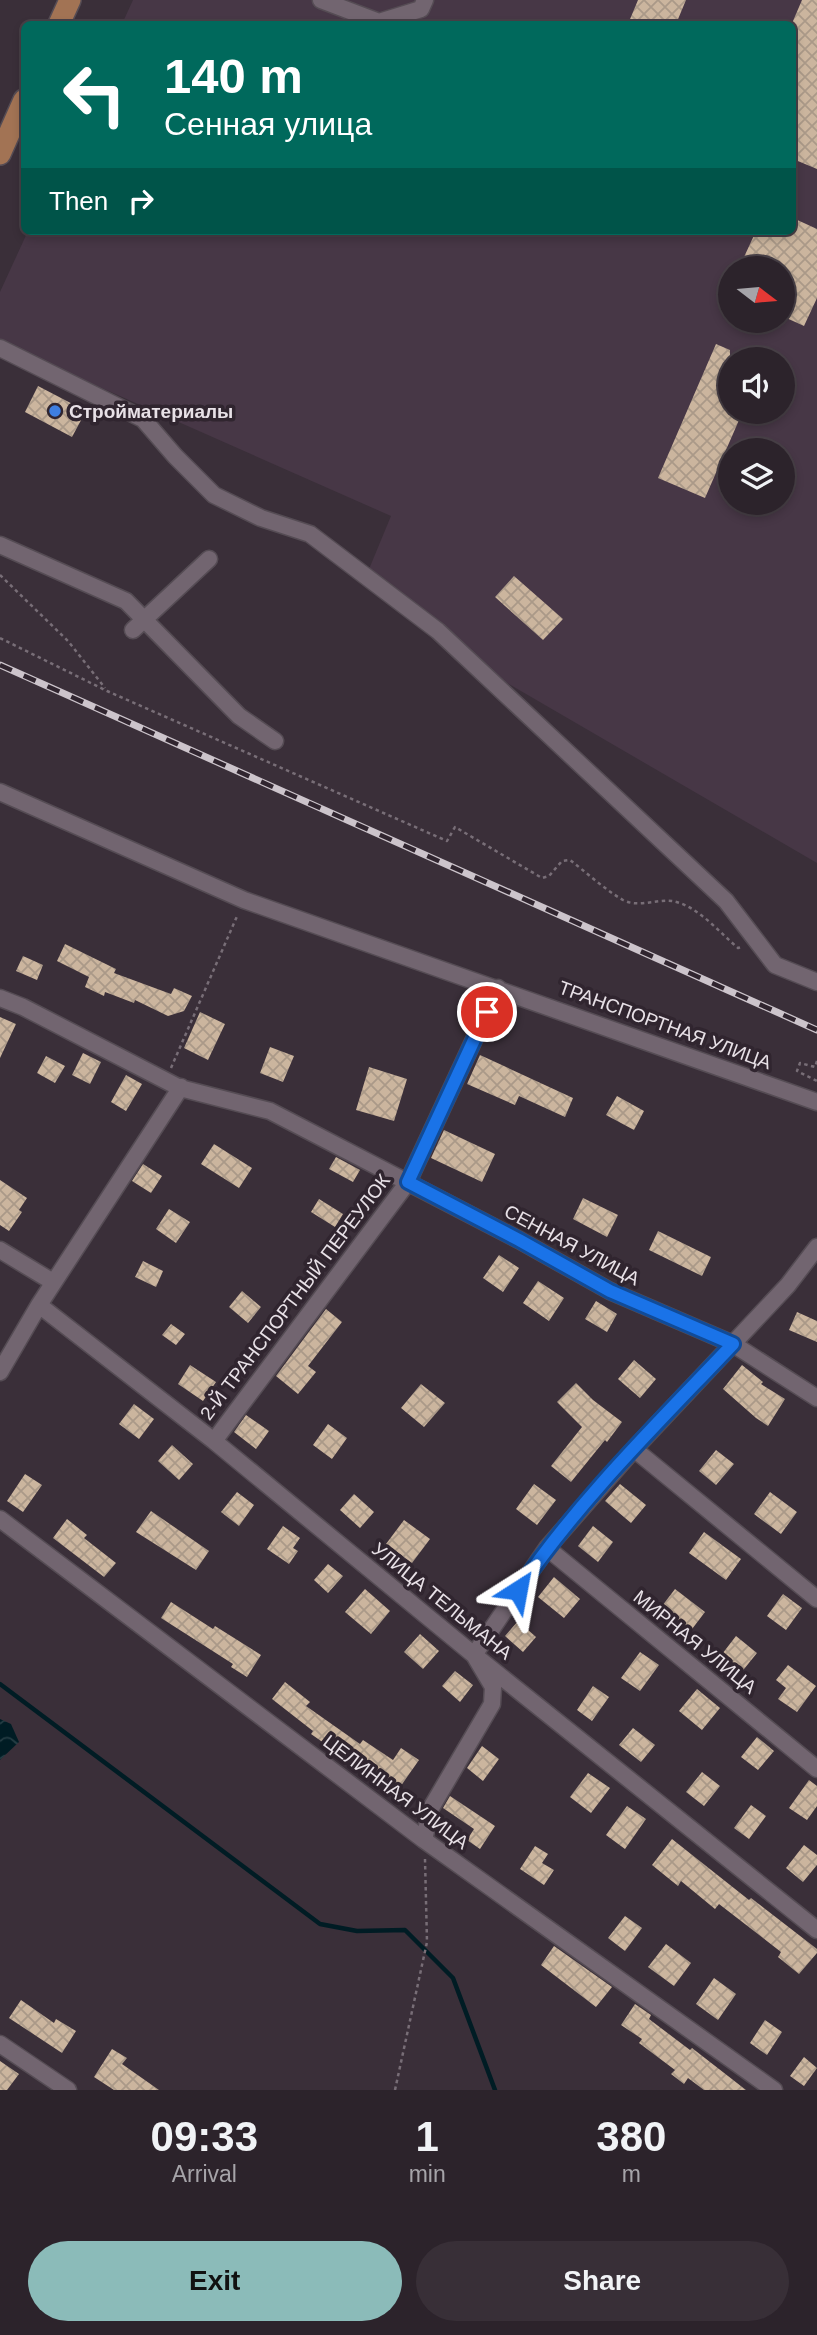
<!DOCTYPE html>
<meta charset="utf-8">
<style>
:root{--surface:#2c232b;--page:#382f37;--text:#f1f3f6;--muted:#a6a4a9;--line:#484047;--accent:#8bbbb9}
body{margin:0;font-family:Helvetica,sans-serif;background:var(--page);color:var(--text);height:100vh;display:flex;flex-direction:column;font-size:26px;white-space:nowrap}
*{box-sizing:border-box;margin:0}
p{font-size:23px;color:var(--muted)}
.icon{flex:none;width:38px;height:38px;fill:none;stroke:currentColor;stroke-width:2;stroke-linecap:round;stroke-linejoin:round}
.map{position:relative;height:2090px;overflow:hidden}
.side{display:flex;flex-direction:column;background:var(--surface);flex:1}
.side>*{flex:none}
.guide{position:absolute;left:21px;top:21px;width:775px;height:214px;border-radius:10px;box-shadow:0 4px 10px #0003,0 0 0 2px var(--line);background:#00695c;color:#fff;overflow:hidden}
.needle{width:46px;rotate:106deg}
.fabs{position:absolute;left:718px;top:256px;display:grid;gap:14px}
.fabs a{display:grid;place-items:center;width:77px;height:77px;border-radius:50%;background:var(--surface);box-shadow:0 4px 10px #0003,0 0 0 2px var(--line);font-size:35px}
.pin{position:absolute;display:grid;place-items:center;width:60px;height:60px;color:#fff;margin:-30px;border:4px solid #fff;border-radius:50%;box-shadow:0 2px 7px #0007}
.me{position:absolute;width:77px;margin:-38px;rotate:34deg;stroke-linejoin:round;filter:drop-shadow(0 0 5px #0008)}
.turn{display:flex;align-items:center;gap:24px;height:147px;padding:0 28px;font-size:32px}
.turn .icon{width:91px;height:91px;stroke-width:2.5}
.turn b{display:block;font-size:49px;line-height:60px}
.then{display:flex;align-items:center;height:66px;padding:0 28px;background:#0003;gap:14px;font-size:26px}
.eta{display:flex;justify-content:space-evenly;align-items:center;height:119px;text-align:center}
.eta b{font-size:42px;font-weight:700;line-height:49px}
.button{display:flex;gap:14px;margin-top:auto;padding:14px 28px}
.button a{flex:1;height:80px;border-radius:42px;background:var(--accent);color:#111;font-size:28px;font-weight:700;line-height:80px;text-align:center}
.button a+a{background:var(--page);color:var(--text)}
.map>svg:first-child{display:block}
.built{fill:#473746;fill-rule:evenodd}
.water{fill:url(#water-waves)}
.lines{fill:none;stroke-linecap:round;stroke-linejoin:round}
.stream{stroke:#001c24;stroke-width:4.5}
.building{fill:url(#building-cross-hatch)}
.minor-casing{stroke:#554c54;stroke-width:19}
.major-casing{stroke:#554c54;stroke-width:24}
.path{stroke:#786e77;stroke-width:2.5;stroke-dasharray:3.5 3.5;stroke-linecap:butt}
.minor{stroke:#726570;stroke-width:16}
.major{stroke:#a27354;stroke-width:21}
.rail-casing{stroke:#ccc4cb;stroke-width:7}
.rail{stroke:#30252f;stroke-width:4.5;stroke-dasharray:13;stroke-linecap:butt}
.route-casing{stroke:#114b97;stroke-width:18}
.route{stroke:#1a73e8;stroke-width:12}
.shop-dot{fill:#3f7fe0;stroke:#30252f;stroke-width:2.5}
.labels{text-anchor:middle;dominant-baseline:central;stroke-width:7;stroke-linejoin:round;paint-order:stroke}
.poi-label{font-size:19px;font-weight:bold;fill:#e8e1e7;stroke:#30252f;text-anchor:start}
.street-label{font-size:19px;fill:#e8e1e7;stroke:#30252f}
</style>
<div class="map">
<svg width="817" height="2090" viewBox="0 0 817 2090">
<defs>
<pattern id="water-waves" width="16" height="10" patternUnits="userSpaceOnUse" patternTransform="scale(1.75)"><rect width="16" height="10" fill="#001c24"/><path d="M0 5q4-4 8 0t8 0" fill="none" stroke="#253d44"/></pattern>
<pattern id="building-cross-hatch" width="8" height="8" patternUnits="userSpaceOnUse" patternTransform="scale(1.75)"><rect width="8" height="8" fill="#cbb59e"/><path d="M0 0l8 8M0 8l8-8" fill="none" stroke="#a98"/></pattern>
</defs>
<rect width="100%" height="100%" fill="#3a2f39"/>
<path class="built" d="M133,0H817V863L507,683L367,574L391,516L0,343V292L28,231H793V24H122ZM730,268H782V320H730ZM730,359H782V411H730ZM730,450H782V502H730Z"/>
<path class="water" d="M0,1719L11,1724L19,1742L0,1760Z"/>
<g class="lines">
<path class="stream" d="M0,1684L320,1924L357,1931L405,1930L453,1978L495,2090"/>
</g>
<path class="building" d="M638,0H686L676,24H628Z
M802,0H817V169L793,159V21Z
M793,218L817,229V298L804,326L782,316V268H739L756,231H793Z
M716,344L730,350V411H743L705,498L658,478Z
M38,386L86,411L72,437L25,412Z
M514,576L563,619L543,640L495,597Z
M65,944L116,969L114,973L171,994L174,988L192,996L184,1011L168,1016L135,1000L134,1003L105,992L104,996L85,987L89,977L57,961Z
M23,956L43,965L37,980L16,971Z
M200,1012L225,1024L208,1060L184,1048Z
M0,1017L16,1024L0,1058Z
M270,1047L294,1056L283,1082L260,1073Z
M83,1053L101,1062L90,1084L72,1075Z
M480,1055L573,1098L565,1117L519,1096L515,1105L467,1084Z
M46,1056L65,1066L55,1083L37,1073Z
M369,1067L407,1079L394,1121L356,1110Z
M126,1075L142,1084L126,1111L111,1102Z
M617,1096L644,1111L634,1130L606,1115Z
M444,1130L495,1154L482,1182L431,1158Z
M214,1144L252,1168L239,1188L201,1164Z
M336,1157L360,1170L353,1182L329,1169Z
M143,1164L162,1176L151,1193L132,1181Z
M0,1180L27,1198L19,1210L22,1212L9,1231L0,1225Z
M583,1198L618,1215L607,1237L573,1219Z
M319,1199L343,1214L335,1227L311,1212Z
M169,1209L190,1222L176,1243L156,1229Z
M658,1231L711,1257L702,1276L649,1250Z
M499,1255L519,1268L503,1292L483,1278Z
M143,1261L163,1271L156,1287L135,1277Z
M538,1281L564,1298L549,1321L523,1303Z
M242,1291L261,1307L248,1323L229,1307Z
M596,1301L617,1314L607,1332L585,1319Z
M326,1309L342,1322L308,1366L316,1372L298,1394L276,1376Z
M797,1312L817,1321V1342L789,1330Z
M171,1324L185,1334L176,1345L162,1335Z
M634,1360L656,1379L640,1398L618,1379Z
M190,1365L216,1382L203,1401L178,1384Z
M742,1365L763,1382L761,1384L785,1399L768,1426L756,1418L723,1389Z
M576,1383L593,1400L622,1422L607,1442L605,1440L571,1482L551,1466L582,1427L557,1402Z
M421,1384L445,1403L424,1427L401,1408Z
M134,1404L154,1419L139,1439L119,1424Z
M246,1415L269,1431L256,1449L234,1432Z
M328,1424L347,1438L332,1459L313,1445Z
M172,1445L193,1464L179,1480L158,1461Z
M716,1450L734,1464L716,1485L699,1471Z
M25,1474L42,1485L23,1512L7,1501Z
M534,1484L556,1500L537,1525L516,1509Z
M620,1484L646,1505L631,1523L605,1501Z
M237,1492L254,1505L239,1526L221,1512Z
M770,1492L797,1512L781,1534L754,1514Z
M354,1494L374,1512L360,1528L340,1510Z
M151,1511L209,1551L196,1570L136,1532Z
M67,1519L87,1535L84,1538L116,1563L104,1577L53,1538Z
M404,1520L430,1539L412,1563L386,1544Z
M283,1526L300,1538L293,1548L298,1551L289,1564L267,1549Z
M593,1526L613,1542L598,1562L578,1546Z
M704,1532L741,1559L726,1580L689,1553Z
M328,1564L343,1576L328,1593L314,1580Z
M554,1577L580,1599L564,1618L538,1597Z
M365,1589L390,1611L371,1634L345,1612Z
M675,1589L705,1612L689,1633L659,1610Z
M783,1594L802,1608L786,1630L767,1616Z
M171,1602L213,1629L215,1626L261,1655L247,1677L231,1667L233,1664L161,1618Z
M518,1621L536,1637L523,1652L505,1636Z
M420,1634L439,1651L423,1669L404,1652Z
M736,1636L757,1653L740,1674L719,1658Z
M640,1652L659,1665L640,1691L621,1678Z
M788,1665L816,1686L797,1712L778,1699L786,1688L776,1680Z
M455,1671L473,1685L460,1702L442,1686Z
M285,1682L310,1702L306,1706L360,1744L363,1740L393,1760L401,1748L419,1760L398,1790L334,1743L331,1748L311,1734L313,1731L272,1699Z
M593,1686L609,1697L592,1721L577,1710Z
M697,1689L720,1708L702,1730L679,1711Z
M633,1728L655,1745L641,1762L619,1745Z
M757,1737L774,1751L758,1770L741,1757Z
M482,1746L499,1759L483,1781L467,1768Z
M702,1772L720,1786L704,1806L686,1792Z
M588,1773L610,1788L591,1813L570,1797Z
M809,1780L817,1786V1806L807,1820L789,1808Z
M450,1796L495,1826L480,1849L467,1840L474,1829L443,1808Z
M751,1805L766,1816L749,1839L734,1828Z
M627,1806L646,1819L625,1849L606,1835Z
M672,1839L749,1900L751,1898L817,1949V1953L799,1974L778,1957L781,1952L719,1904L715,1909L681,1881L678,1886L652,1865Z
M804,1845L817,1855V1865L803,1882L786,1868Z
M535,1846L548,1854L542,1863L554,1870L544,1885L520,1869Z
M625,1916L642,1928L625,1951L608,1938Z
M666,1944L691,1963L674,1986L648,1967Z
M554,1946L612,1987L596,2007L541,1965Z
M714,1978L736,1994L718,2020L696,2004Z
M21,2000L54,2023L56,2019L76,2031L62,2053L9,2018Z
M635,2004L651,2015L649,2019L690,2050L692,2048L746,2090H704L688,2078L684,2084L671,2074L675,2070L639,2043L642,2039L621,2025Z
M765,2020L782,2032L767,2055L750,2043Z
M112,2049L127,2058L122,2064L159,2090H114L94,2077Z
M804,2057L817,2068L804,2086L790,2076Z
M0,2061L19,2074L7,2090H0Z"/>
<g class="lines">
<g class="minor-casing">
<path id="minor" d="M321,0L379,22L421,9L425,0
M0,348L143,419L175,456L214,495L261,518L310,534L438,631L726,901L775,965L817,982
M0,545L126,601L239,716L275,741
M133,630L209,559
M0,792L244,900L817,1102
M0,998L23,1007L180,1088L270,1111L519,1240L610,1291L733,1344L817,1398
M0,1250L53,1282
M39,1305L214,1441L474,1655L817,1930
M0,1372L39,1305L181,1087
M214,1441L408,1182L498,988
M634,1449L817,1599
M0,1519L424,1840L774,2090
M547,1548L817,1769
M424,1840L431,1808L492,1704L493,1687L474,1655L547,1548L634,1449L788,1285L817,1247
M0,2044L68,2090"/>
</g>
<g class="major-casing">
<path id="major" d="M59,24L70,0
M0,154L24,100"/>
</g>
<path class="path" d="M0,575L68,641L105,688
M0,638L107,691L447,841L455,827L542,878L549,876L562,861L570,860C587,873 604,889 623,900C638,908 656,899 672,901C697,905 720,933 738,948L741,947
M817,1061L815,1067L800,1063L797,1071L817,1081
M171,1068L238,914
M395,2090L427,1942L425,1859"/>
<use href="#minor" class="minor"/>
<use href="#major" class="major"/>
<g class="rail-casing">
<path id="rail" d="M0,665L817,1030"/>
</g>
<use href="#rail" class="rail"/>
</g>
<g class="lines">
<g class="route-casing">
<path id="route" d="M487,1012L408,1182L519,1240L610,1291L733,1344C658,1423 579,1500 518,1590"/>
</g>
<use href="#route" class="route"/>
</g>
<circle class="shop-dot" cx="55" cy="411" r="7"/>
<g class="labels">
<g class="poi-label">
<text x="69" y="411">Стройматериалы</text>
</g>
<g class="street-label">
<text transform="translate(665 1025) rotate(20)">ТРАНСПОРТНАЯ УЛИЦА</text>
<text transform="translate(572 1245) rotate(28)">СЕННАЯ УЛИЦА</text>
<text transform="translate(295 1297) rotate(-53)">2-Й ТРАНСПОРТНЫЙ ПЕРЕУЛОК</text>
<text transform="translate(442 1601) rotate(39)">УЛИЦА ТЕЛЬМАНА</text>
<text transform="translate(695 1642) rotate(39)">МИРНАЯ УЛИЦА</text>
<text transform="translate(396 1792) rotate(37)">ЦЕЛИННАЯ УЛИЦА</text>
</g>
</g>
</svg>
<div class="fabs">
<a><svg class="needle" viewBox="-14 -14 28 28"><path d="M0-13l5 13h-10z" fill="#e53935"/><path d="M0 13l5-13h-10z" fill="#a6a4a9"/></svg></a>
<a><svg class="icon" aria-label="sound" viewBox="0 0 24 24"><path d="M4 9h4l5-4v14l-5-4H4zM17 9q2 3 0 6"/></svg></a>
<a><svg class="icon" aria-label="layers" viewBox="0 0 24 24"><path d="M12 4l9 5-9 5-9-5zM3 14l9 5 9-5"/></svg></a>
</div>
<div class="pin" style="left:487px;top:1012px;background:#d93025"><svg class="icon" aria-label="arrive" viewBox="0 0 24 24"><path d="M6 21V4h12l-3 4 3 4H6"/></svg></div>
<svg class="me" style="left:518px;top:1590px" viewBox="-20 -20 40 40"><path d="M0-17L14 15 0 8-14 15z" fill="#1a73e8" stroke="#fff" stroke-width="4"/></svg>
<div class="guide">
<div class="turn"><svg class="icon" aria-label="left" viewBox="0 0 24 24"><path d="M17 20v-9H6M10 6l-5 5 5 5"/></svg><div><b>140 m</b>Сенная улица</div></div>
<div class="then">Then<svg class="icon" aria-label="right" viewBox="0 0 24 24"><path d="M7 20v-9h11M14 6l5 5-5 5"/></svg></div>
</div>
</div>
<section class="side">
<div class="eta">
<div><b>09:33</b><p>Arrival</p></div>
<div><b>1</b><p>min</p></div>
<div><b>380</b><p>m</p></div>
</div>
<div class="button"><a>Exit</a><a>Share</a></div>
</section>
